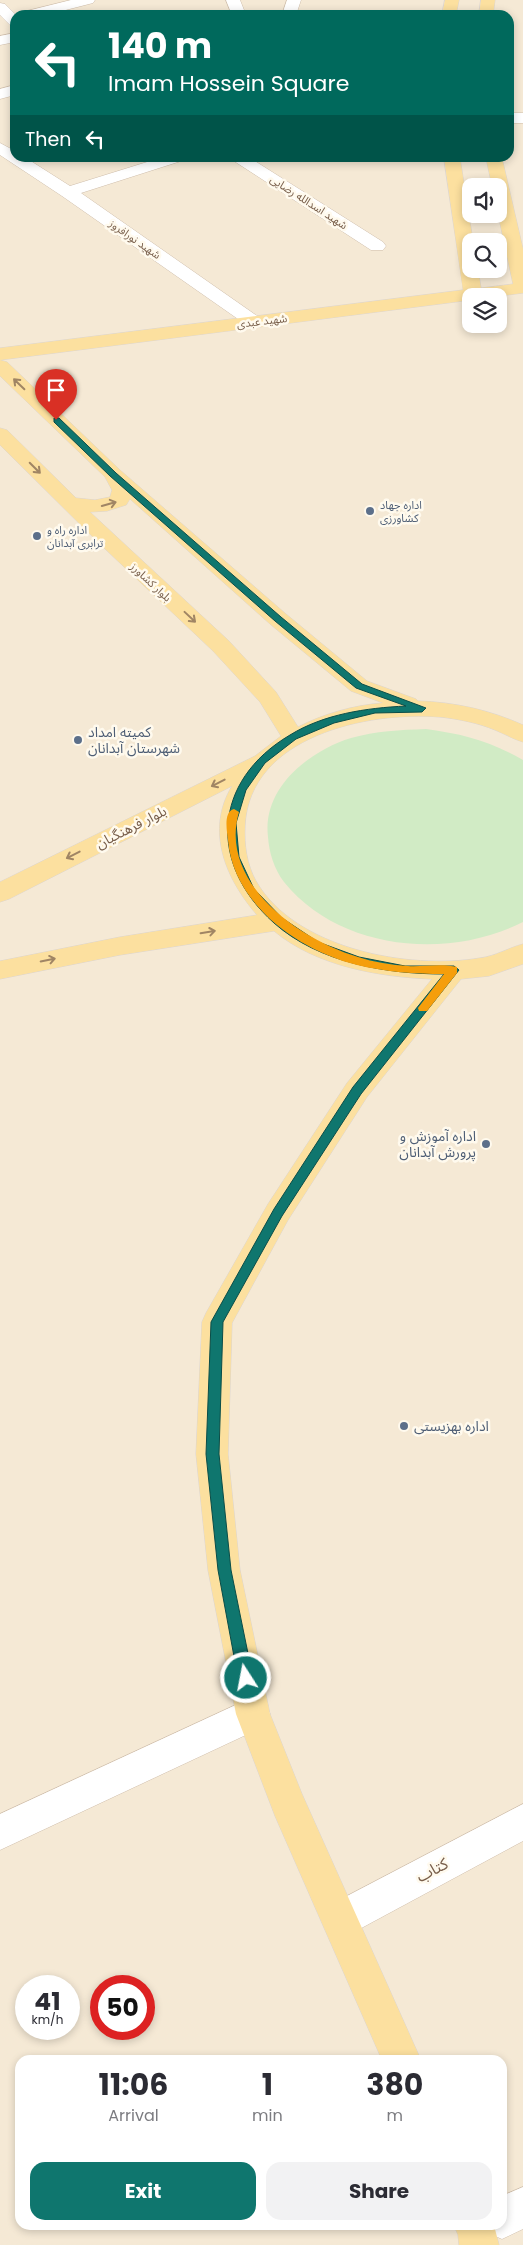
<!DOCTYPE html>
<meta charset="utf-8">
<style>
:root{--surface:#fff;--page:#f2f2f3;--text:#2b2b33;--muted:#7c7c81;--accent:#0f766e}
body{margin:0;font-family:Poppins,"Noto Sans Arabic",sans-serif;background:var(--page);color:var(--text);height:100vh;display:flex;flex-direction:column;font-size:19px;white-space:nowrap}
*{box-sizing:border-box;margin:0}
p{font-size:16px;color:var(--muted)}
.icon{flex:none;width:28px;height:28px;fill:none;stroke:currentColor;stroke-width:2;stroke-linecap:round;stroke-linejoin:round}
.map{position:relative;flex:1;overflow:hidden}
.side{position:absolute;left:15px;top:2055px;width:492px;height:175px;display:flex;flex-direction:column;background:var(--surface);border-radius:15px;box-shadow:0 2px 8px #0003}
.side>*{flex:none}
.guide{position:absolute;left:10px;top:10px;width:504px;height:152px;border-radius:15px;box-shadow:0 2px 8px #0003;background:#00695c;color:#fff;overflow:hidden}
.fabs{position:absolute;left:462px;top:178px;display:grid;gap:10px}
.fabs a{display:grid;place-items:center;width:45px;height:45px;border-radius:10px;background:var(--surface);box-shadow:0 2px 8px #0003;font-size:25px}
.speed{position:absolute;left:15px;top:1975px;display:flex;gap:10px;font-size:25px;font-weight:700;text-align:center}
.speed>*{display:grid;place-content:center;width:65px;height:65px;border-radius:50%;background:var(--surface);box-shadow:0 2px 8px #0003;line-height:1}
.speed small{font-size:12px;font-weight:400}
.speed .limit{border:8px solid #d22;background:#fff;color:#111}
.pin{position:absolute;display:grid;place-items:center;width:42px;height:42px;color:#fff;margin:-51px -21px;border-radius:50% 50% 50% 0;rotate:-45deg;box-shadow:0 0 5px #0007}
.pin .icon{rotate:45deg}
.me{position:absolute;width:55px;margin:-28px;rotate:349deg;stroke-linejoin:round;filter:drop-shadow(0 0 4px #0008)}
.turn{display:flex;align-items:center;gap:18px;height:105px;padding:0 15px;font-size:22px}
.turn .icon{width:65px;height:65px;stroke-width:2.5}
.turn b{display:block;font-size:35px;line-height:42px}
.then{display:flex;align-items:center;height:48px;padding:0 15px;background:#0003;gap:10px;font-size:19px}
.eta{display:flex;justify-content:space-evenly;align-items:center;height:85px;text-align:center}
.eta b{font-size:30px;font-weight:700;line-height:35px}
.primary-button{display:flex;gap:10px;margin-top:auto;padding:10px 15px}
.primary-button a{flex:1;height:58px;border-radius:15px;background:var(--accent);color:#fff;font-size:20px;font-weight:700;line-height:58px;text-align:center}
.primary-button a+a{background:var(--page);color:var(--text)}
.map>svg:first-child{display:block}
.residential{fill:#f5e9d5;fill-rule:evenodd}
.green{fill:#d1ebc5}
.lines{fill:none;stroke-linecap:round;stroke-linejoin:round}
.minor-casing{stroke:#cfbeac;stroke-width:1}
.major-casing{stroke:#dcd5d0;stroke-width:1}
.minor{fill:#fff;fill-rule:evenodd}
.major{fill:#fce09f;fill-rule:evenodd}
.oneway{stroke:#a08564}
.route{fill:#0f766e;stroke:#0a4d48}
.slow{fill:#f59e0b}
.service-dot{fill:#5c6f8a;stroke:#fffaee;stroke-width:2}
.labels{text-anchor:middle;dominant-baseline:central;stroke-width:5;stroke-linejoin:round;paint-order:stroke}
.far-street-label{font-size:11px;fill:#785e4a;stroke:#fffaee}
.far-service-label{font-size:11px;fill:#4e5e75;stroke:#fffaee;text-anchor:start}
.service-label{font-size:14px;fill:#4e5e75;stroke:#fffaee;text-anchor:start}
.street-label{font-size:14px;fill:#785e4a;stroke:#fffaee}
.near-street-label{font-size:16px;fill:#785e4a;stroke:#fffaee}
</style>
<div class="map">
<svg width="523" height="2245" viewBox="0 0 523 2245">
<rect width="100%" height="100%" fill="#fdf6e7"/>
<path class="residential" d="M0,0H523V2245H0ZM15,15H509V158H15ZM471,186H499V214H471ZM471,241H499V269H471ZM471,296H499V324H471ZM26,1986H69V2029H26ZM101,1986H144V2029H101ZM20,2060H502V2225H20Z"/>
<path class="green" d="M426,729C463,734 490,741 523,760V922C448,960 340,951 284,882C274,869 269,852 268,837C262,788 309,751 351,738C376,731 400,730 426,729Z"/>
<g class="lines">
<g class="minor-casing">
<path id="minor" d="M71,0H95L93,3L46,15H21L23,12Z
M226,0H240L246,15H232Z
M287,0H301L296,15H282Z
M0,3L5,4L16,15L15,26L10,25L0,15Z
M15,33V42L0,45V36Z
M15,85V95L0,99V89Z
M509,113H523V123H509Z
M0,143L15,151V158H26L70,186L160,158H183L181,161L81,193L260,318L263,322L260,326L254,327L248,326L62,196L0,155Z
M232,158H250L383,242L386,246L383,250H371L234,161Z
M253,1697L265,1702L270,1714L265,1726L0,1850V1814Z
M523,1804V1841L354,1932L341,1937L328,1932L323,1919L328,1906Z
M523,2187V2229L502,2239L488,2233L484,2225H502V2196Z"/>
</g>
<g class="major-casing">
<path id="major" d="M445,0H459L456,15H442Z
M481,0H495L493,15H479Z
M444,158H460L473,241H471V269H478L481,288L513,284L498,214L499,186H492L486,158H502L523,249V293L499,296H471V300L0,360V348L463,290Z
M0,360L7,362L120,470L286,614L367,681L416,699L418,701C454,702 490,710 523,725V742C513,739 505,734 495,730C478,723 459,719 440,717C368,711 249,736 245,826C244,845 247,865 256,881C295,949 409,970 480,958C496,956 508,948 523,944V964L489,976L461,979L367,1097L288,1220L232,1323L228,1454L240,1570L270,1714L302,1794L421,2060H382L275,1816L236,1714L208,1570L196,1454L202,1322L206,1313L268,1204L347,1083L432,979C379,977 316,966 274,931L120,955L0,979V961L120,937L257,915C226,879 205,831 232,786L9,899L0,902V882L255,756L281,736L260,702L213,651L103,547L0,445V428L7,430L76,498L95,500L110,497L112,490L105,477L0,376ZM130,499L270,624L351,691L383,703C354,705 323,714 298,727L276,692L229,641L90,512L107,511L126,505Z
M454,2225H494L499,2245H459L458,2235Z"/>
</g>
<use href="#minor" class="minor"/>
<use href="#major" class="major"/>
</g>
<defs><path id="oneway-shaft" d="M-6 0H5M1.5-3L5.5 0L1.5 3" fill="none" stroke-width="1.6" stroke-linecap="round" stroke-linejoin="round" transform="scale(1.25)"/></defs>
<g class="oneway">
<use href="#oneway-shaft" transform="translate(19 384) rotate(-136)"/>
<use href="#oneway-shaft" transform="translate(35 468) rotate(45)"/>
<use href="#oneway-shaft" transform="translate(109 504) rotate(-16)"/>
<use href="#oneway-shaft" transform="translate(190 617) rotate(43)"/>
<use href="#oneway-shaft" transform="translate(218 783) rotate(153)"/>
<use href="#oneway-shaft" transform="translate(73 855) rotate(153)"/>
<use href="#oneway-shaft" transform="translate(208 932) rotate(-9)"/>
<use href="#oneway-shaft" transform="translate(48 960) rotate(-11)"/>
</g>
<path class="route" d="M54,418H59L116,473L281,617L362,684L426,708L422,712L375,713L334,723L296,739L265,763L246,790L236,823L239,857L254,889L282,918L318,942L359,957L405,966H454L459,970L361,1094L282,1216L223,1322L219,1454L231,1570L253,1678L250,1683L246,1685L241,1683L238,1678L218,1570L206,1454L211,1322L274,1209L353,1087L444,974C387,974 319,963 274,923C208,864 212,781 290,735C324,714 366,708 406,706L356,688L275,621L110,476L54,422Z"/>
<path class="slow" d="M234,809L239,812C218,883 300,940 358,957C373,962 392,965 408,966C423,967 442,963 457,967V973L427,1011H419L418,1008L444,974C415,974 386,972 357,965C298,950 233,904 228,840C227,831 223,812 234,809Z"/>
<g class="service-dot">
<circle cx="370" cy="511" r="5"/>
<circle cx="37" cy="536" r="5"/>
<circle cx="78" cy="740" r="5"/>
<circle cx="486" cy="1144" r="5"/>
<circle cx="404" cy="1426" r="5"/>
</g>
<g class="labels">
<g class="far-street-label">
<text transform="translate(309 202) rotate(33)">شهید اسدالله رضایی</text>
<text transform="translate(135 239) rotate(35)">شهید نورافروز</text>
<text transform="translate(262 321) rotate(-7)">شهید عبدی</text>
<text transform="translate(151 582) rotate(43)">بلوار کشاورز</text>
</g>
<g class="far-service-label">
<text x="380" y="505">اداره جهاد<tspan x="380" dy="13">کشاورزی</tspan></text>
<text x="47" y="530">اداره راه و<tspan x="47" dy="13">ترابری آبدانان</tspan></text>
</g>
<g class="service-label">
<text x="88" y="732">کمیته امداد<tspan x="88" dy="16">شهرستان آبدانان</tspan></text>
<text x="476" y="1136" text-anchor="end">اداره آموزش و<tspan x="476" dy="16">پرورش آبدانان</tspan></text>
<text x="414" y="1426">اداره بهزیستی</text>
</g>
<g class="street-label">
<text transform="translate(131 827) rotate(-27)">بلوار فرهنگیان</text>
</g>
<g class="near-street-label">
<text transform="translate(432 1870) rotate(-28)">کتاب</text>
</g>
</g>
</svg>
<div class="fabs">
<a><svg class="icon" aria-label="sound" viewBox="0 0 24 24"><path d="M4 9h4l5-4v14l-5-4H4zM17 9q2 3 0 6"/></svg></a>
<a><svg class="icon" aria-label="search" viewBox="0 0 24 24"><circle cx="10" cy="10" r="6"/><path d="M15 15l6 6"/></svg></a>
<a><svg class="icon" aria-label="layers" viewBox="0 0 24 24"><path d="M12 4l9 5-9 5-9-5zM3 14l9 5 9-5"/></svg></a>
</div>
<div class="speed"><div>41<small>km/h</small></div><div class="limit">50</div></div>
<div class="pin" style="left:56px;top:420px;background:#d93025"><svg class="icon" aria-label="arrive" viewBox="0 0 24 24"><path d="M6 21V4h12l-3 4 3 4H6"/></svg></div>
<svg class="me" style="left:246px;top:1678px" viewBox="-20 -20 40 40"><circle r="17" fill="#0f766e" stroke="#fff" stroke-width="3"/><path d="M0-11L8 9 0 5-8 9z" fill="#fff"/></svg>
<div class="guide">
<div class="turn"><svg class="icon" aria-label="left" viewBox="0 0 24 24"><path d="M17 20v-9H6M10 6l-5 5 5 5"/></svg><div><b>140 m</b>Imam Hossein Square</div></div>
<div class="then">Then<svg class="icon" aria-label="left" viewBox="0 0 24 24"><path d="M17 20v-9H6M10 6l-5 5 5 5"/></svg></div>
</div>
<section class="side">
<div class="eta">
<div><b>11:06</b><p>Arrival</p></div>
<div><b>1</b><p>min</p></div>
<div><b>380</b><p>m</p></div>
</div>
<div class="primary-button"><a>Exit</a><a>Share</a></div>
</section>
</div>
